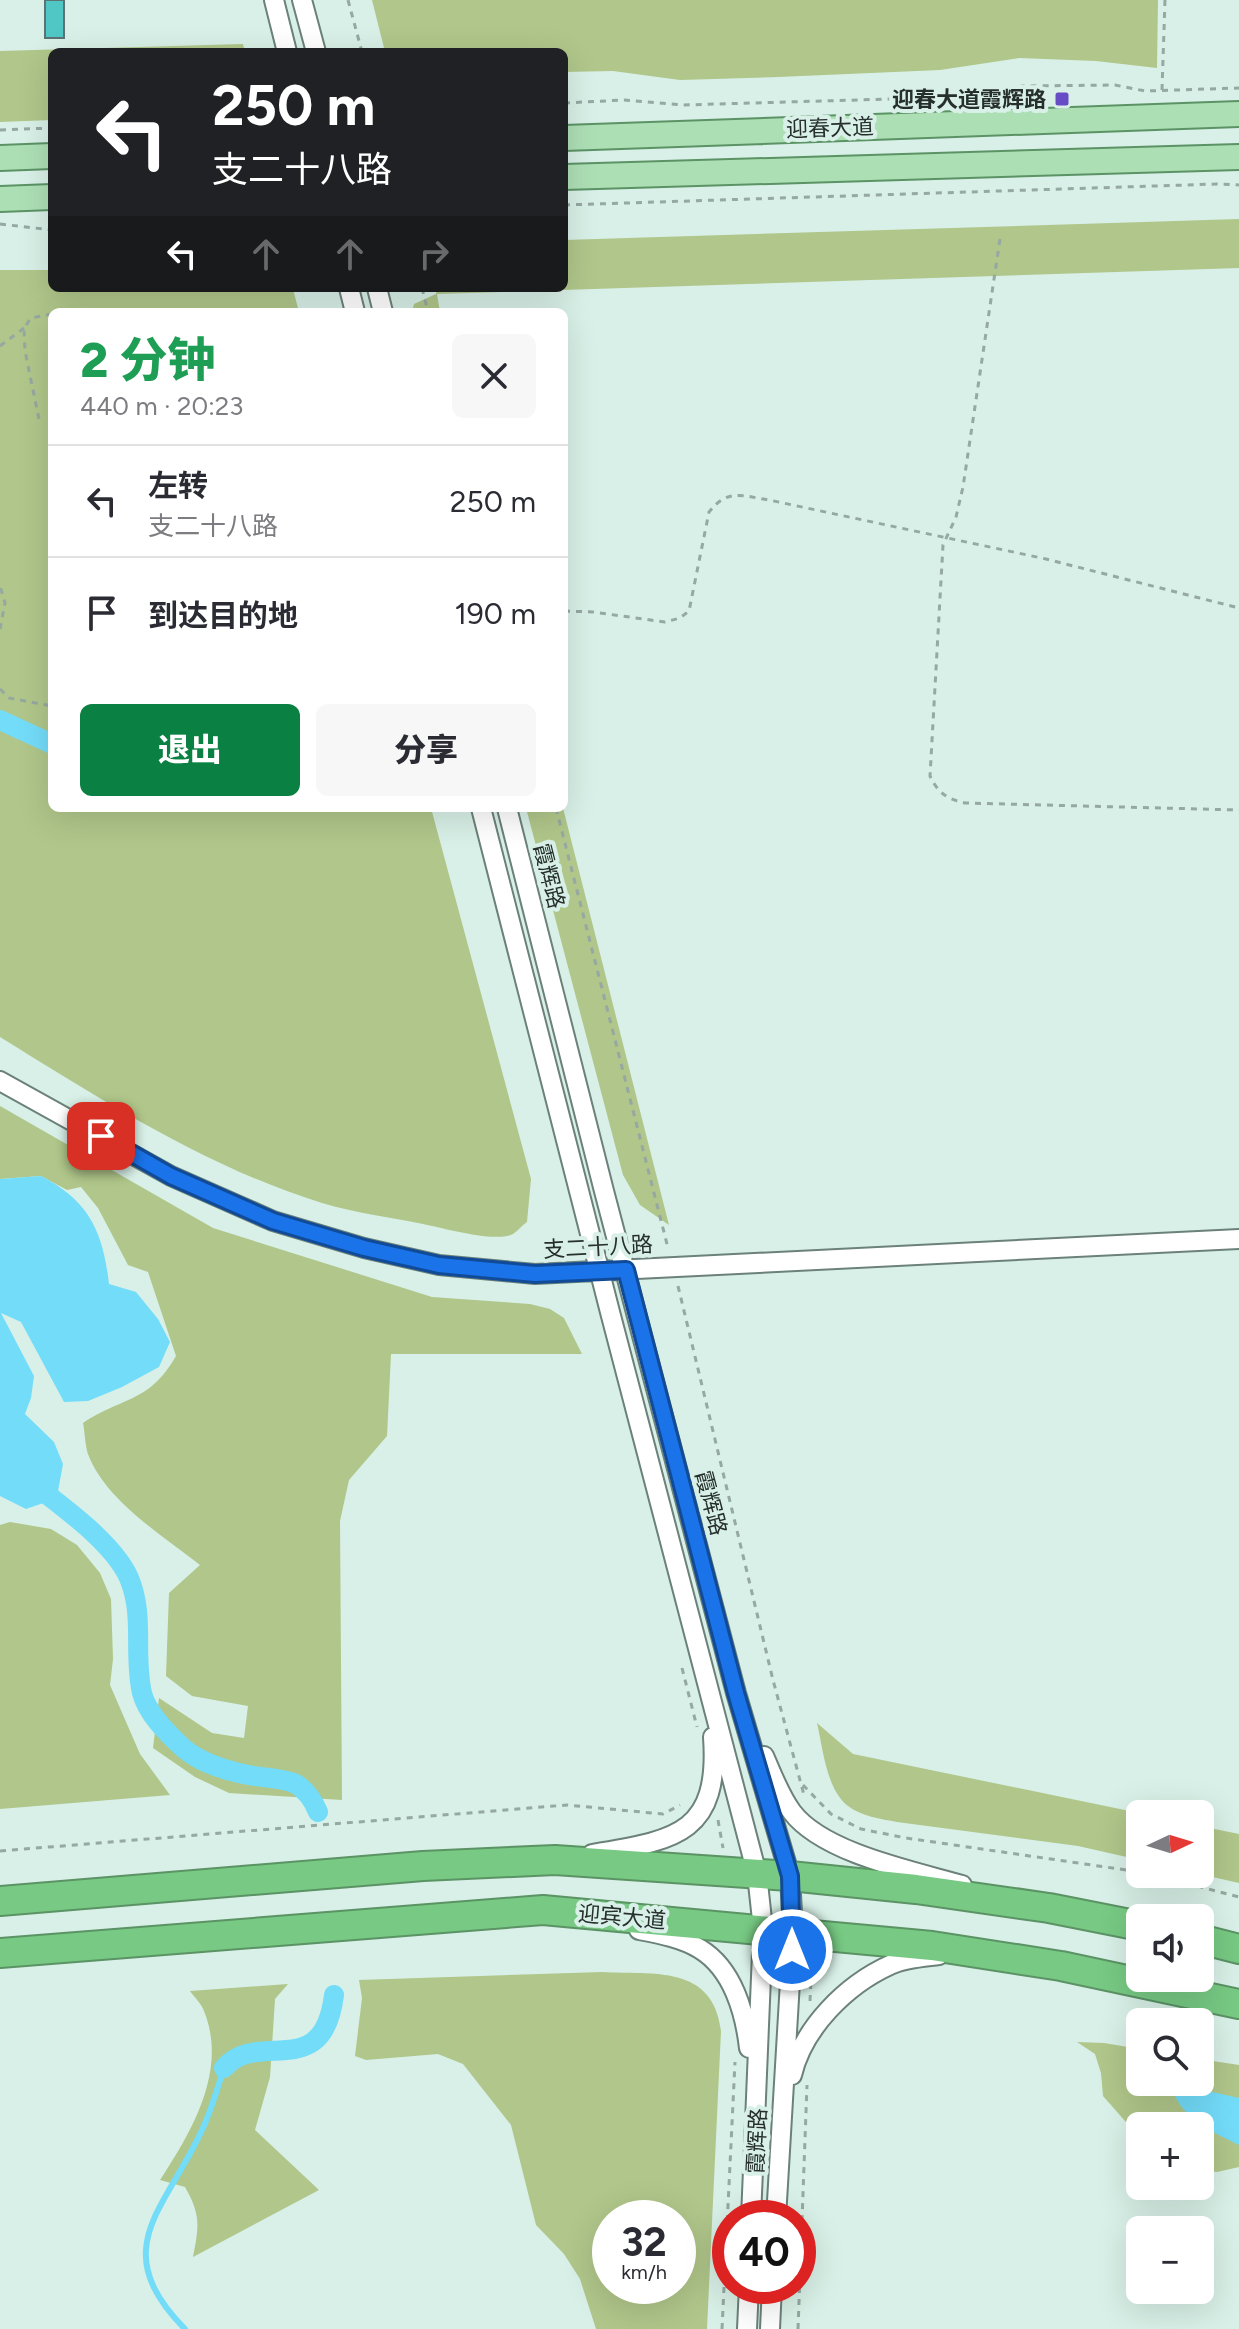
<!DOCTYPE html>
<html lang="zh">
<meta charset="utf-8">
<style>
:root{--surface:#fff;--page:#f7f7f7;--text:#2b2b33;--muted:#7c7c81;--line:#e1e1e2;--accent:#0b8043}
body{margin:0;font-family:Figtree,"Noto Sans SC",sans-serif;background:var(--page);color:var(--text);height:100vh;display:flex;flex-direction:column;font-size:30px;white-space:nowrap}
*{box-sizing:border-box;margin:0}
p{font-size:26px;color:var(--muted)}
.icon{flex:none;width:44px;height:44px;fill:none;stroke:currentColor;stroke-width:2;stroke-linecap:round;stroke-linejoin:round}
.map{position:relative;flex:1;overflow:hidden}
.sheet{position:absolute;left:48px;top:308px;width:520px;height:504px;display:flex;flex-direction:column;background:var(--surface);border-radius:12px;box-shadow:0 8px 32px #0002}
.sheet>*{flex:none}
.hud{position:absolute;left:48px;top:48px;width:520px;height:244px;border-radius:12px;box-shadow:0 8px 32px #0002;background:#202124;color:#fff;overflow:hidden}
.needle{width:52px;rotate:86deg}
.controls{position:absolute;left:1126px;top:1800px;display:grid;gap:16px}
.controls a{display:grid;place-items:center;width:88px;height:88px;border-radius:12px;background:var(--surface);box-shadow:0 8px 32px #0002;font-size:40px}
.speed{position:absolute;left:592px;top:2200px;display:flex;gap:16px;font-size:40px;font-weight:700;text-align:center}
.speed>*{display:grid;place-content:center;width:104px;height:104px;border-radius:50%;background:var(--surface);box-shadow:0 8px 32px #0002;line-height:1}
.speed small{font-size:20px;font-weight:400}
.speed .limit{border:12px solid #d22;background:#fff;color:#111}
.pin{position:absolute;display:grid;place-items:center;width:68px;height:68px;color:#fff;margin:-34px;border-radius:16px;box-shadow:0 4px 12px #0006}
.me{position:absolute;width:88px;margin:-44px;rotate:0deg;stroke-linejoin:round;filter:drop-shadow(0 0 6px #0008)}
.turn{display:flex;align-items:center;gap:28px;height:168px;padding:0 32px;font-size:36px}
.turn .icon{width:104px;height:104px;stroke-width:2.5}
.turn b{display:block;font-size:56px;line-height:68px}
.lanes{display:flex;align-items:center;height:76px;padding:0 32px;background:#0003;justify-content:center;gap:40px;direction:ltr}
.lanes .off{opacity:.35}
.round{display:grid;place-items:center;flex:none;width:84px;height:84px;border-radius:12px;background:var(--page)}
.headline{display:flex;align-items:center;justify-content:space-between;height:136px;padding:0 32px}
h1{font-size:48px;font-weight:800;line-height:60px;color:#1e9e55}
.primary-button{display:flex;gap:16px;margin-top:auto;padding:16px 32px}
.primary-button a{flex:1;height:92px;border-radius:12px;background:var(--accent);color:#fff;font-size:32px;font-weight:800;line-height:92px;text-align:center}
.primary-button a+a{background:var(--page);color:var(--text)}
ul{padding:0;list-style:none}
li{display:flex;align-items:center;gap:24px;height:112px;padding:0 32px;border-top:2px solid var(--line)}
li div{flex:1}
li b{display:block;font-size:30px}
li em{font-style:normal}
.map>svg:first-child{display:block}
.green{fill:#b0c68a;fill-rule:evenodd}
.water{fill:#73dcf9}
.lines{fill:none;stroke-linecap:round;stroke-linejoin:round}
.stream{stroke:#73dcf9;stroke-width:6}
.canal{stroke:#73dcf9;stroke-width:20}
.building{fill:#50c6c5;stroke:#5c7373;stroke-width:2}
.minor-casing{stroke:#6b8179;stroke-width:22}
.major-casing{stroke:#5b9365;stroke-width:28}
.highway-casing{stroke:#5b9365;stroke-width:32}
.path{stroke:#95a8a1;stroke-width:3;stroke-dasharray:6 6;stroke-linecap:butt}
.minor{stroke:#fff;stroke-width:18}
.major{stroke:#addfb5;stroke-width:24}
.highway{stroke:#77c983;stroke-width:28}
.route-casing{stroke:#114b97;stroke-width:20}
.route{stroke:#1a73e8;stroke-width:14}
.poi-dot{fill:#664cc5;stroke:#d8f0e7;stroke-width:3}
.labels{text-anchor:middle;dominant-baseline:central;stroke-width:8;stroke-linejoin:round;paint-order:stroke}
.poi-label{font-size:22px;font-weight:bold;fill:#262f2c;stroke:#d8f0e7;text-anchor:end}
.street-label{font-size:22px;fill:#262f2c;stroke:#d8f0e7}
</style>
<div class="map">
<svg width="1239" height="2329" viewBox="0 0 1239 2329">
<rect width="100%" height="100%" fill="#d8f0e7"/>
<path class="green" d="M372,0H1158L1157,68L1096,61L1019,58L940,70L778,77L680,80L613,71L564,72V52H385Z
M243,44L245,52H52V120L0,122V51Z
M1239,219V268L437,294L440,312H412L414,304L436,294L437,288H564V240Z
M0,270H52V288L293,289L299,312H52V808H431L531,1179L527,1222C522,1225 518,1231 513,1234C495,1243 443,1228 423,1224C390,1217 355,1213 322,1203C206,1167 102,1100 0,1037Z
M526,808H563L669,1225L640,1205L623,1175Z
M0,1106L213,1228L432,1297L530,1304L550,1309L564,1318L582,1354H391L387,1436L349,1480L340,1521L342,1800L229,1793L195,1777L153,1748L159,1698L212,1733L244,1738L248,1706L192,1696L166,1676L169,1593L200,1565C163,1536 105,1500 88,1454C85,1445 85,1433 83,1423C124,1396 149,1403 176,1356L148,1272L128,1265L98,1208L81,1187L67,1190L41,1176L0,1179Z
M10,1522L51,1529L77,1545L100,1573L111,1599L113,1659L110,1685L140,1754L170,1795L0,1809V1525Z
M817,1723L853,1754L1144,1814H1140V1860L1078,1846L897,1822C881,1819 861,1816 848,1806C826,1789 823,1748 817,1723Z
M1200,1826L1239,1834V1883L1199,1874Z
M602,1972C653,1975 713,1964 721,2031L707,2329H596L580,2279L564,2254L536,2225L511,2125L463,2064L438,2054L366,2060L355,2056L362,1998L359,1980ZM610,2218H678V2286H610Z
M288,1984L275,1999L270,2077L255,2130L319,2190L193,2257C199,2226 201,2215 185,2187L160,2180C192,2131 228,2070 204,2011C202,2004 194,1997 190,1991Z
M1077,2042L1104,2043L1140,2049V2082H1200V2059L1239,2065V2167L1217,2172L1200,2170V2126H1140V2138L1103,2096L1101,2073L1095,2054Z"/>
<path class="water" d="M41,1176C89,1201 103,1231 109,1284L136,1292L158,1319L170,1342L159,1367L122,1387L88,1401L64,1402L21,1322L1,1313L34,1376L31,1398L25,1414L54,1442L63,1464L58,1491L52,1500L26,1509L0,1496V1179Z
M1195,2088L1239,2098V2145C1211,2131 1184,2120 1172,2090Z"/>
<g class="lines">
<path class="stream" d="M185,2329C106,2249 165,2210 201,2132C211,2112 217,2089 224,2068"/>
<path class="canal" d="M0,720L52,744
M0,1458C37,1489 110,1535 129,1578C145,1616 133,1654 142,1693C147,1713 166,1732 181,1746C199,1763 230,1772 254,1776C267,1778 284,1778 296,1784C306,1790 314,1802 318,1812
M224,2068C259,2028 323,2084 334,1995"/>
</g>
<path class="building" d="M45,0H64V38H45Z"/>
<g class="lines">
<g class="minor-casing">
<path id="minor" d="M274,0L287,52
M302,0L316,52
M349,288L355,312
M377,288L383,312
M481,808L610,1312L757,1874L763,1929L751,2218
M507,808L604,1191L736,1693L790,1876L793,1931L776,2218
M0,1081L171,1176L273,1221L364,1248L439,1265L535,1274L1239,1239
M764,1756C772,1774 780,1796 792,1812C823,1853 913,1871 962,1885
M592,1854C673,1840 720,1836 713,1737
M639,1930C660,1934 682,1938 700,1949C733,1969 745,2013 749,2048
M792,2075C803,2028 846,1985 890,1965C904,1958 923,1957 939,1955
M747,2329L749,2286
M770,2329L772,2286"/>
</g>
<g class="major-casing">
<path id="major" d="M564,138L1239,114
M0,158L52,156
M564,177L1239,157
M0,199L52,197"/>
</g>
<g class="highway-casing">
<path id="highway" d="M0,1901L423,1866L555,1860L790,1876L916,1889L1049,1908L1140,1926
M1200,1939L1239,1949
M0,1953L543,1910L932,1946L1061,1966L1239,2004"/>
</g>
<path class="path" d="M348,0L362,52
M1162,90L1165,0
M564,103L624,100L683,105L960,97L1023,86L1115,85L1145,91L1239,88
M0,130L52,128
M564,205L1217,184L1239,185
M0,224L52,230
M1000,239L963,487L956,517L943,545L930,776C938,793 947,799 965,803L1239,810
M422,288L428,312
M63,312H93
M0,346L24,328
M39,419L25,351L24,328L31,318L52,314
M564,611L593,612L665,622L680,618L689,611L709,512C728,488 742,496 769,500L1046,559L1239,608
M0,629L5,603L0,586
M0,689L9,698L52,706
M556,808L668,1248
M678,1286L773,1680L804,1795
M682,1668L697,1727
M803,1785L831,1814L861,1829L906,1838L1140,1872
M718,1820L723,1848
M0,1851L567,1805L663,1814L680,1805
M1151,1874L1239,1897
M810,2001L812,1957
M722,2329L735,2062
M798,2329L807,2085"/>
<use href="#minor" class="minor"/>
<use href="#major" class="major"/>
<use href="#highway" class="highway"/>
</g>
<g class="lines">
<g class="route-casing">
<path id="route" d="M101,1136L171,1176L273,1221L364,1248L439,1265L535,1274L626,1270L736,1693L790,1876L792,1950"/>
</g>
<use href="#route" class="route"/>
</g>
<rect class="poi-dot" x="1054" y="91" width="16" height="16" rx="4"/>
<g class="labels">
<g class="poi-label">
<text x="1046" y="99">迎春大道霞辉路</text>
</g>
<g class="street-label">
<text transform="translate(830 128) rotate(-2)">迎春大道</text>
<text transform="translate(549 876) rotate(76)">霞辉路</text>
<text transform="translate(598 1247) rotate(-3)">支二十八路</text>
<text transform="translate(711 1503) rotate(75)">霞辉路</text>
<text transform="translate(622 1917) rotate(5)">迎宾大道</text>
<text transform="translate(757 2141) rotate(-87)">霞辉路</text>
</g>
</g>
</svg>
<div class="controls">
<a><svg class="needle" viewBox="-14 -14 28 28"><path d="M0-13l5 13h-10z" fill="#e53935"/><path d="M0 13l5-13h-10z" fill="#7c7c81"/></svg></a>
<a><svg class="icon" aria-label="sound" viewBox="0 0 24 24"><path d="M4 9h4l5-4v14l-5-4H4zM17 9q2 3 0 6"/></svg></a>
<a><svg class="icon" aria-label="search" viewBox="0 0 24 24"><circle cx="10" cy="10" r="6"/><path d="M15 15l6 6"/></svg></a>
<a>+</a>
<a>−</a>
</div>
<div class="speed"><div>32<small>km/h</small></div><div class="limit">40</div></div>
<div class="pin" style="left:101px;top:1136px;background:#d93025"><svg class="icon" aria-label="arrive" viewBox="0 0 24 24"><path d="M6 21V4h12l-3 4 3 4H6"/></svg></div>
<svg class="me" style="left:792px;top:1950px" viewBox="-20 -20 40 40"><circle r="17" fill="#1a73e8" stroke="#fff" stroke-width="3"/><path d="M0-11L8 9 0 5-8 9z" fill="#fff"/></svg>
<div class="hud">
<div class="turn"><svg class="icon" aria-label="left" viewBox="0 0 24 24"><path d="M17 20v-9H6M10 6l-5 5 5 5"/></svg><div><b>250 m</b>支二十八路</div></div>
<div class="lanes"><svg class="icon" aria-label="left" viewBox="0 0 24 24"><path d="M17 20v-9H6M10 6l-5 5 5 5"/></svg><svg class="icon off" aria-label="ahead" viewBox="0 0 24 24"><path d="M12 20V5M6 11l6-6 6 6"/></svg><svg class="icon off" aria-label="ahead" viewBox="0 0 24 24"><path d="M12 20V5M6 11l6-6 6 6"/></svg><svg class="icon off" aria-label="right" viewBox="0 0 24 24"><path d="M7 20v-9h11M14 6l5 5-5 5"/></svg></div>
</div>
<section class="sheet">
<div class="headline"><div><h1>2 分钟</h1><p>440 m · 20:23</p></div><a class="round"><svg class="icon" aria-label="close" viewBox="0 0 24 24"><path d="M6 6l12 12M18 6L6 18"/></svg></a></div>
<ul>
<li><svg class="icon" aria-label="left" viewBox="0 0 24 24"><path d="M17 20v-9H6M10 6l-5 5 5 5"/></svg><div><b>左转</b><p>支二十八路</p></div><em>250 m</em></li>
<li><svg class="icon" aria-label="arrive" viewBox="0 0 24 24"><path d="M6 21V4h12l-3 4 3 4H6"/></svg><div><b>到达目的地</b></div><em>190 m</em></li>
</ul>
<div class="primary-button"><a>退出</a><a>分享</a></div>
</section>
</div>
